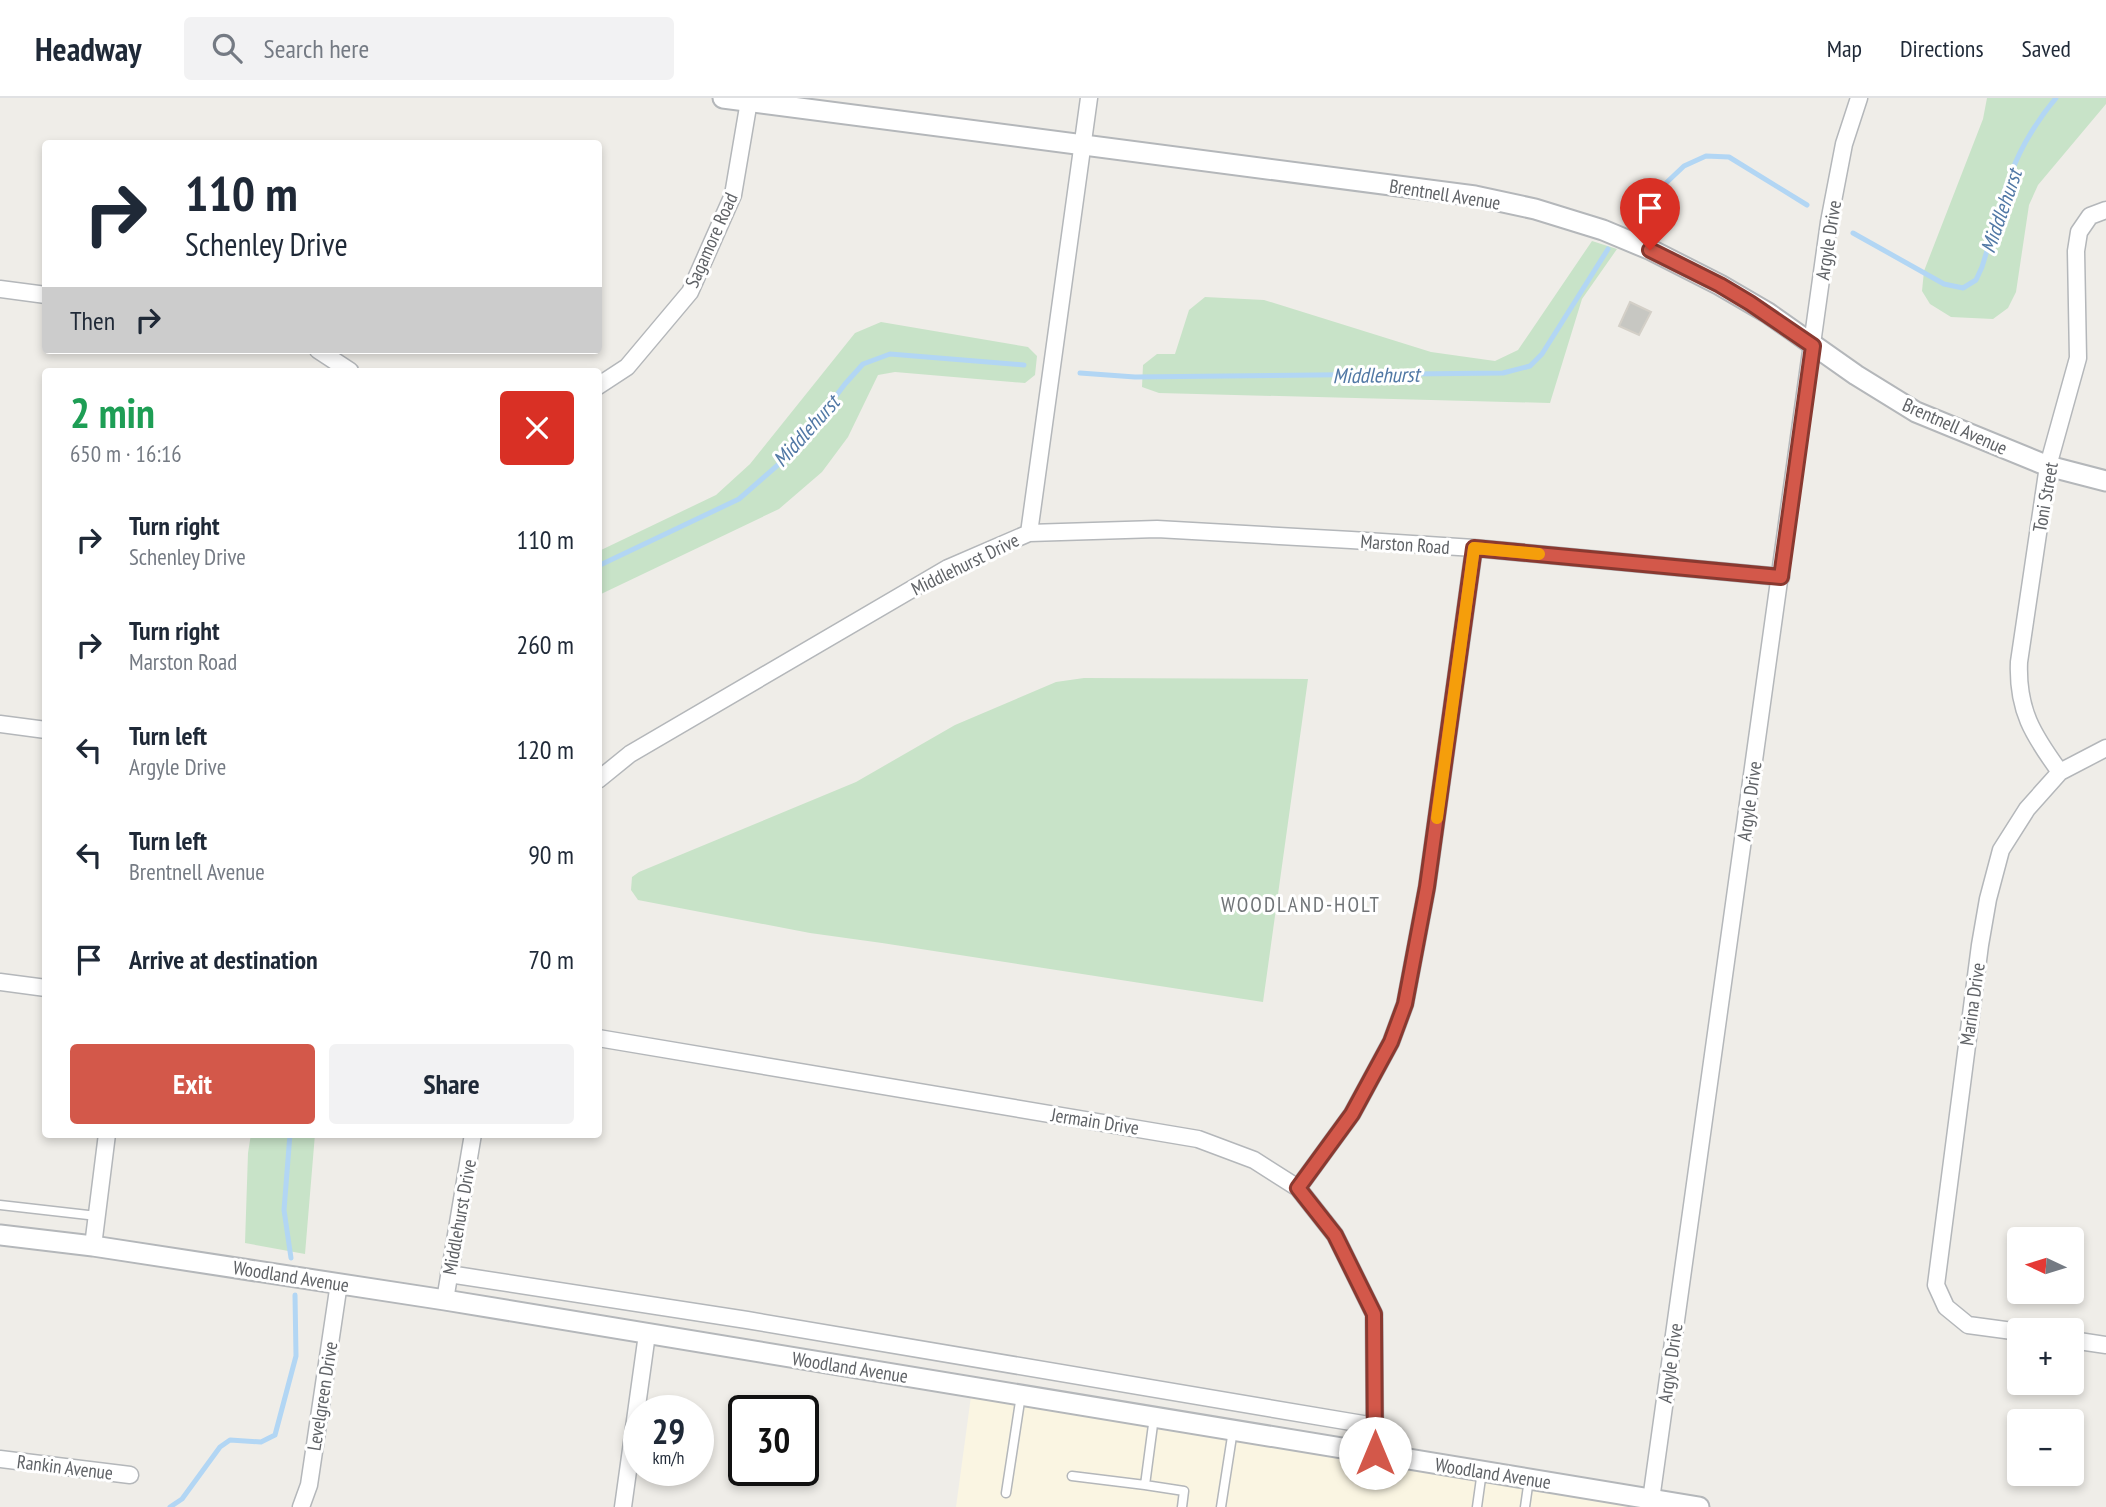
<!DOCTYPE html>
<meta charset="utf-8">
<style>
:root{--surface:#fff;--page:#f2f2f3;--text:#1f2937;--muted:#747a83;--line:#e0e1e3;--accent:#d3584a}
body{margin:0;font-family:"PT Sans Narrow",sans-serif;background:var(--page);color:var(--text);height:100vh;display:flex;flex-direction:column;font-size:26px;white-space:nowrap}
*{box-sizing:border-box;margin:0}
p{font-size:23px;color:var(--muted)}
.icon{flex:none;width:38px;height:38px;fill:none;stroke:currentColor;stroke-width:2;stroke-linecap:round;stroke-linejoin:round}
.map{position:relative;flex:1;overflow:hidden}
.side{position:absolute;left:42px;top:270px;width:560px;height:770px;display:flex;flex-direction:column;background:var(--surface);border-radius:7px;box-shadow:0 4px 10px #0003}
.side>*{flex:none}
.hud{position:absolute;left:42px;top:42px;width:560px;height:214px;border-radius:7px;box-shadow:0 4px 10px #0003;background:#fff;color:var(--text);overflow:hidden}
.needle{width:46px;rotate:274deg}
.fabs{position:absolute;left:2007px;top:1129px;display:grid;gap:14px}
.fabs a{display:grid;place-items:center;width:77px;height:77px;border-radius:7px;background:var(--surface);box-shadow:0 4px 10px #0003;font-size:35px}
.speed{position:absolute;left:623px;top:1297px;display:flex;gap:14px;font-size:35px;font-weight:700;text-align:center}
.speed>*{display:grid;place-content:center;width:91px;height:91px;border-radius:50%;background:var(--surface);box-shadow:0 4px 10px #0003;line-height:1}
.speed small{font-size:18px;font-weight:400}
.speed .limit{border:4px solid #111;border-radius:10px;background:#fff;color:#111}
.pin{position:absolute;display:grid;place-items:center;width:60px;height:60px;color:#fff;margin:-72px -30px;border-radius:50% 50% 50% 0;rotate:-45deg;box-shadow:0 0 7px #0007}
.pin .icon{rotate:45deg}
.me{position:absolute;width:77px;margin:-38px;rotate:0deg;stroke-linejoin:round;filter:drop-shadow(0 0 5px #0008)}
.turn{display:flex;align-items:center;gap:24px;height:147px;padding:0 28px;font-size:32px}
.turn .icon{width:91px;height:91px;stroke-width:2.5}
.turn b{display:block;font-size:49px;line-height:60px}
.then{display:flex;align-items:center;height:66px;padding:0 28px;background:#0003;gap:14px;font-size:26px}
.round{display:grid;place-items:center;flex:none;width:74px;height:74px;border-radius:7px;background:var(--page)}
.overview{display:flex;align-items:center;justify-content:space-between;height:119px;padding:0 28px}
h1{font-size:42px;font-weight:700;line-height:52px;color:#1e9e55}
.action{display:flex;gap:14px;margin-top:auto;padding:14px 28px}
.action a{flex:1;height:80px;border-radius:7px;background:var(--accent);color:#fff;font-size:28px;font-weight:700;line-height:80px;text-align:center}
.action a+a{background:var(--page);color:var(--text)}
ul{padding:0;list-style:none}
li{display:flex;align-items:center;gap:21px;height:105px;padding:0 28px}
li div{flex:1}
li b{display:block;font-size:26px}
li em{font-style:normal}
header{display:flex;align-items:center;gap:42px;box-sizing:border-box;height:98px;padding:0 35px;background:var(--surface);border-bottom:2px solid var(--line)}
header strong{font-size:33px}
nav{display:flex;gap:38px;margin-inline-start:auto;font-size:24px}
.search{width:490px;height:63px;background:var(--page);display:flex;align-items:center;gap:18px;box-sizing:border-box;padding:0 24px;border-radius:7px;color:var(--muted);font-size:26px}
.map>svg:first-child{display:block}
.commercial{fill:#faf5e2}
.green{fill:#c8e3c8}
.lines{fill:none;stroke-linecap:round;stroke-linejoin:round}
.stream{stroke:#b2d6f4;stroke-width:5}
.building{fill:#c7c7c2;stroke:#d3cfc7;stroke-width:2}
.service-casing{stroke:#b4b7ba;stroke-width:11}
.minor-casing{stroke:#b4b7ba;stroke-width:19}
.tertiary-casing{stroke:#b4b7ba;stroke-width:23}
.service{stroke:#fff;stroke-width:8}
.minor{stroke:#fff;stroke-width:16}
.tertiary{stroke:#fff;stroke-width:19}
.route-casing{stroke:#893930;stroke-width:18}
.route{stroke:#d3584a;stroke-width:12}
.slow{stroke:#f59e0b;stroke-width:12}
.labels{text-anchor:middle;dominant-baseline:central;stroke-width:6;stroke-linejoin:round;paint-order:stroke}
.street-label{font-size:19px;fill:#5f6266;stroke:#fff}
.water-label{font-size:21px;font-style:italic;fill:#5178a5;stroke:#fff}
.neighbourhood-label{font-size:21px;letter-spacing:2px;fill:#707477;stroke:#fff}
</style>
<header>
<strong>Headway</strong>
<div class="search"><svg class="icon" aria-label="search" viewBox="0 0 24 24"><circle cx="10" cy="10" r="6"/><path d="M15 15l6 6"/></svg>Search here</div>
<nav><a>Map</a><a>Directions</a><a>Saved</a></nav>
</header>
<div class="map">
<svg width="2106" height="1409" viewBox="0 0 2106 1409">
<rect width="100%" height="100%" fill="#efede8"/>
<path class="commercial" d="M972,1291L1694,1409H956Z"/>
<path class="green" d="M1987,0H2106V6L2038,87L2029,107L2016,194L2008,210L1993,221L1951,219L1930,206L1922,193L1924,173L1983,21Z
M1592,143L1617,151L1582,201L1550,305L1159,295L1142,289L1143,267L1157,256H1175L1189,212L1205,199L1264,202L1431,254L1495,263L1518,252Z
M881,224L1028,249L1037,258L1035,277L1025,285L895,274L878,277L848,339L822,374L779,411L599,497V453L716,397L750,366L855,235Z
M1084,580L1308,581L1263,904L882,845L810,835L638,802L631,792L632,779L639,774L856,684L955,627L1056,584Z
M251,1036H315L305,1156L245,1145L248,1055Z"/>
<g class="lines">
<path class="stream" d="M1629,120L1684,68L1706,58L1729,59L1807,107
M1853,135L1944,186L1963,190L1976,182L1982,169C1995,128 2004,83 2025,45C2034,29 2044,14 2056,0
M1080,275L1135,279L1503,275L1530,268L1542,256L1608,151
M598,468L739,401L795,352L845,286L863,266L890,256L1024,267
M290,1036L284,1112L291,1160
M170,1409L182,1401L220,1349L230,1342L261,1344L275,1337L296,1258L295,1197"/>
</g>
<path class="building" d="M1630,204L1651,214L1639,237L1619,228Z"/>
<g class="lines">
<g class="service-casing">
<path id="service" d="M0,1107L97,1118
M1154,1319L1145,1387L1184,1393L1182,1409
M1072,1378L1145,1387
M1006,1395L1021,1297
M1221,1409L1233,1332
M1477,1409L1482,1373
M1525,1409L1529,1381"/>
</g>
<g class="minor-casing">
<path id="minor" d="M0,191L46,197
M318,252L350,273
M598,288L627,269L690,194L733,97L749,3
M1029,435L1157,431L1351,442L1474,450L1781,479
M0,626L46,632
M2060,674C2033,637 2017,612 2019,564L2048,368L2078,260L2076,153L2079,134L2090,118L2106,112
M598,682L630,656L948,470L1029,435L1089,0
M0,884L46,890
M598,940L1198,1041L1254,1062L1298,1090L1335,1137L1374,1216L1375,1355
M1298,1090L1352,1016L1391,944L1405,906L1427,789L1474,450
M93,1148L107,1036
M449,1176L747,1222L1375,1328
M445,1202L473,1036
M2020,1234L1968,1227L1946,1209L1936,1187L1980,847L1988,801L2001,752L2027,711L2060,674L2106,650
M2072,1242L2106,1247
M0,1361L130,1377
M301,1409L309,1387L339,1185
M623,1409L647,1236
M1650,1409L1829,124L1844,46L1859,0"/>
</g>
<g class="tertiary-casing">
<path id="tertiary" d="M723,0L1475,98L1535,111L1603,132L1651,152L1720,187L1768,215L1856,277L1916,314L2048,368L2106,383
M0,1137L93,1148L445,1202L1699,1409"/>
</g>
<use href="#service" class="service"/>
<use href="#minor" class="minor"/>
<use href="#tertiary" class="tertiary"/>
</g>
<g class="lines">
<g class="route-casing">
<path id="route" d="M1375,1355L1374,1216L1335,1137L1298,1090L1352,1016L1391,944L1405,906L1427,789L1474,450L1781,479L1813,248L1750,205L1720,187L1650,152"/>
</g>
<use href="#route" class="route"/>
<path class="slow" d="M1437,720L1474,450L1539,456"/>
</g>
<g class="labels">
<g class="street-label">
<text transform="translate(1445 96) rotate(9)">Brentnell Avenue</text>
<text transform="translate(711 142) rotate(-66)">Sagamore Road</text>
<text transform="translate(1828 142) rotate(-81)">Argyle Drive</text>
<text transform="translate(1955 328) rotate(24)">Brentnell Avenue</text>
<text transform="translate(2045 399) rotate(-80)">Toni Street</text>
<text transform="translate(1405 446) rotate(4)">Marston Road</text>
<text transform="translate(965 466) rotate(-26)">Middlehurst Drive</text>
<text transform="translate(1749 703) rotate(-82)">Argyle Drive</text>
<text transform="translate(1972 906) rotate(-82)">Marina Drive</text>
<text transform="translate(1095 1023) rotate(9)">Jermain Drive</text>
<text transform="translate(459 1119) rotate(-80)">Middlehurst Drive</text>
<text transform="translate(291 1178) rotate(9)">Woodland Avenue</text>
<text transform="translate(1670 1265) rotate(-82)">Argyle Drive</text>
<text transform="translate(850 1269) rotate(9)">Woodland Avenue</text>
<text transform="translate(322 1298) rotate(-81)">Levelgreen Drive</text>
<text transform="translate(65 1369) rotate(7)">Rankin Avenue</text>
<text transform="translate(1493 1375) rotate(9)">Woodland Avenue</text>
</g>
<g class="water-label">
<text transform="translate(2001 113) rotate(-71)">Middlehurst</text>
<text transform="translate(1376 277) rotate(-1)">Middlehurst</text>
<text transform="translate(806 333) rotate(-48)">Middlehurst</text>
</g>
<g class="neighbourhood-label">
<text x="1301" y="806">WOODLAND-HOLT</text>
</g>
</g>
</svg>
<div class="fabs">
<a><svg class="needle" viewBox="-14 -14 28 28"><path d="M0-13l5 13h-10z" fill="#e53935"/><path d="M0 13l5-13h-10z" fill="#747a83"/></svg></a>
<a>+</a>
<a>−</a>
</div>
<div class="speed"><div>29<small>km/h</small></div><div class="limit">30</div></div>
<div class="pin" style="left:1650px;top:152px;background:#d93025"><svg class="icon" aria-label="arrive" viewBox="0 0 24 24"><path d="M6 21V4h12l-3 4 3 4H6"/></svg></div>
<svg class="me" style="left:1375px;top:1355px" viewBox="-20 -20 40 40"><circle r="19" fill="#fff"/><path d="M0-13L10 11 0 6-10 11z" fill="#d3584a"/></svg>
<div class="hud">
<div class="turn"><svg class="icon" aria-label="right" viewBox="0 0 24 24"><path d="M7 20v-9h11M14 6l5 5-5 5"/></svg><div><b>110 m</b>Schenley Drive</div></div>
<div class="then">Then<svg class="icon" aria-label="right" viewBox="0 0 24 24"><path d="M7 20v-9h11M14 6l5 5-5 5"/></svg></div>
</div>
<section class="side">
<div class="overview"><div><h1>2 min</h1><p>650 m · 16:16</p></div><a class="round" style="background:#d93025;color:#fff"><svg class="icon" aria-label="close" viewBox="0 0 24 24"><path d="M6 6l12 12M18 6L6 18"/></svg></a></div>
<ul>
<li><svg class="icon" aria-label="right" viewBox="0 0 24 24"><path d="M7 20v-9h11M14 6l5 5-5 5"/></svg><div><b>Turn right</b><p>Schenley Drive</p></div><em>110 m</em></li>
<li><svg class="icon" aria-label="right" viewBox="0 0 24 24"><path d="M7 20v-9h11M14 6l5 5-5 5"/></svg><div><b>Turn right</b><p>Marston Road</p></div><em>260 m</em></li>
<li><svg class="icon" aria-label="left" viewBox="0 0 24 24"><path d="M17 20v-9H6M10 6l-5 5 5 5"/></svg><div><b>Turn left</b><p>Argyle Drive</p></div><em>120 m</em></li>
<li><svg class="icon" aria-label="left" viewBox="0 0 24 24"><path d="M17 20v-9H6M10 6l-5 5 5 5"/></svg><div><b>Turn left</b><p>Brentnell Avenue</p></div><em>90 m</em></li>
<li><svg class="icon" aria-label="arrive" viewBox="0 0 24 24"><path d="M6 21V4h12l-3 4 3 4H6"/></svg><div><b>Arrive at destination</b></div><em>70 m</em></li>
</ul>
<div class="action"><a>Exit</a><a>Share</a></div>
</section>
</div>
